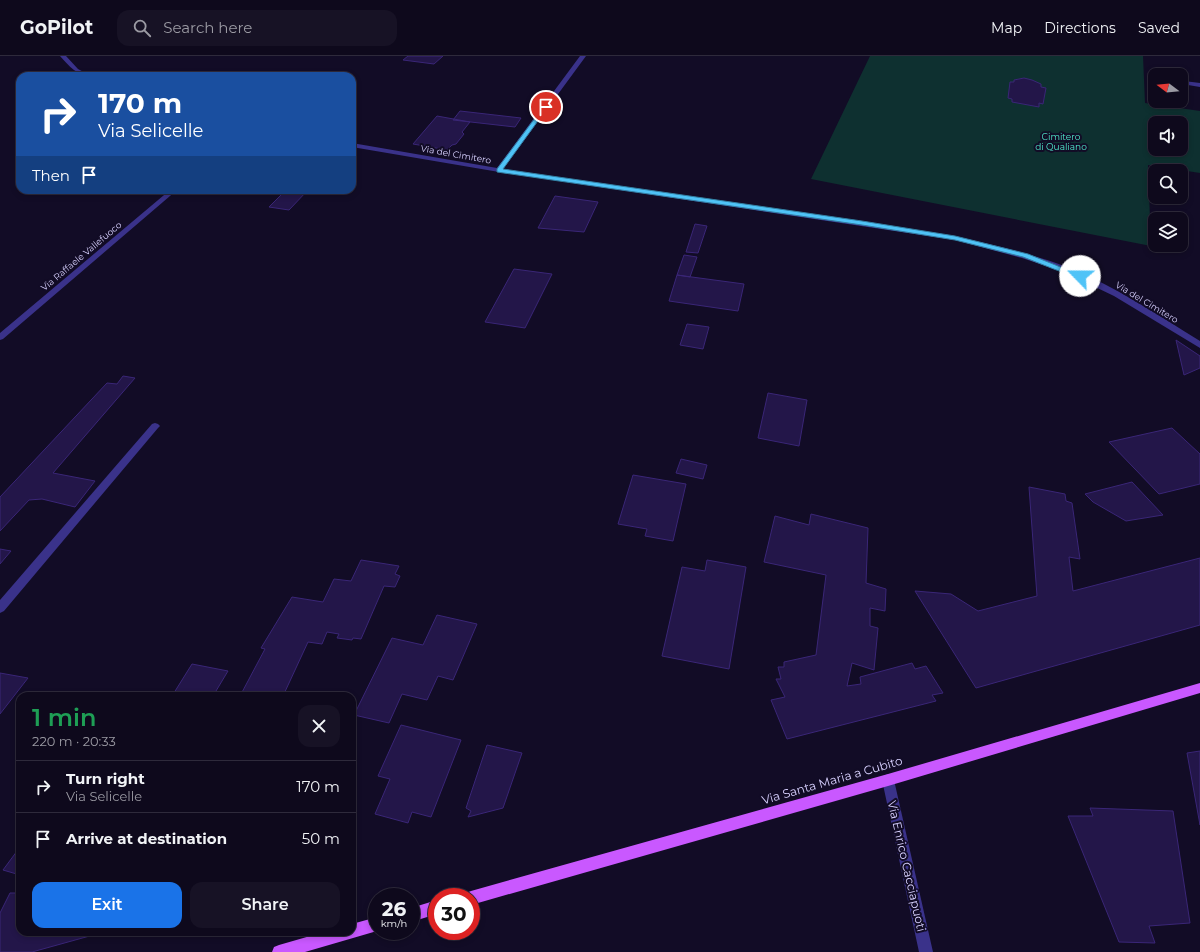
<!DOCTYPE html>
<meta charset="utf-8">
<style>
:root{--surface:#0e091c;--page:#171225;--text:#f1f3f6;--muted:#9b9aa3;--line:#2e2a3b;--accent:#1a73e8}
body{margin:0;font-family:Montserrat,sans-serif;background:var(--page);color:var(--text);height:100vh;display:flex;flex-direction:column;font-size:15px;white-space:nowrap}
*{box-sizing:border-box;margin:0}
p{font-size:13px;color:var(--muted)}
.icon{flex:none;width:22px;height:22px;fill:none;stroke:currentColor;stroke-width:2;stroke-linecap:round;stroke-linejoin:round}
.map{position:relative;flex:1;overflow:hidden}
.drawer{position:absolute;left:16px;top:636px;width:340px;height:244px;display:flex;flex-direction:column;background:var(--surface);border-radius:12px;box-shadow:0 2px 6px #0003,0 0 0 1px var(--line)}
.drawer>*{flex:none}
.guide{position:absolute;left:16px;top:16px;width:340px;height:122px;border-radius:12px;box-shadow:0 2px 6px #0003,0 0 0 1px var(--line);background:#1a4fa0;color:#fff;overflow:hidden}
.needle{width:26px;rotate:286deg}
.fabs{position:absolute;left:1148px;top:12px;display:grid;gap:8px}
.fabs a{display:grid;place-items:center;width:40px;height:40px;border-radius:8px;background:var(--surface);box-shadow:0 2px 6px #0003,0 0 0 1px var(--line);font-size:20px}
.speed{position:absolute;left:368px;top:832px;display:flex;gap:8px;font-size:20px;font-weight:700;text-align:center}
.speed>*{display:grid;place-content:center;width:52px;height:52px;border-radius:50%;background:var(--surface);box-shadow:0 2px 6px #0003,0 0 0 1px var(--line);line-height:1}
.speed small{font-size:10px;font-weight:400}
.speed .limit{border:6px solid #d22;background:#fff;color:#111}
.pin{position:absolute;display:grid;place-items:center;width:34px;height:34px;color:#fff;margin:-17px;border:2px solid #fff;border-radius:50%;box-shadow:0 1px 4px #0007}
.me{position:absolute;width:44px;margin:-22px;rotate:293deg;stroke-linejoin:round;filter:drop-shadow(0 0 3px #0008)}
.turn{display:flex;align-items:center;gap:14px;height:84px;padding:0 16px;font-size:18px}
.turn .icon{width:52px;height:52px;stroke-width:2.5}
.turn b{display:block;font-size:28px;line-height:34px}
.then{display:flex;align-items:center;height:38px;padding:0 16px;background:#0003;gap:8px;font-size:15px}
.round{display:grid;place-items:center;flex:none;width:42px;height:42px;border-radius:12px;background:var(--page)}
.overview{display:flex;align-items:center;justify-content:space-between;height:68px;padding:0 16px}
h1{font-size:24px;font-weight:600;line-height:30px;color:#1e9e55}
.button{display:flex;gap:8px;margin-top:auto;padding:8px 16px}
.button a{flex:1;height:46px;border-radius:12px;background:var(--accent);color:#fff;font-size:16px;font-weight:600;line-height:46px;text-align:center}
.button a+a{background:var(--page);color:var(--text)}
ul{padding:0;list-style:none}
li{display:flex;align-items:center;gap:12px;height:52px;padding:0 16px;border-top:1px solid var(--line)}
li div{flex:1}
li b{display:block;font-size:15px}
li em{font-style:normal}
header{display:flex;align-items:center;gap:24px;box-sizing:border-box;height:56px;padding:0 20px;background:var(--surface);border-bottom:1px solid var(--line)}
header strong{font-size:19px}
nav{display:flex;gap:22px;margin-inline-start:auto;font-size:14px}
.search{width:280px;height:36px;background:var(--page);display:flex;align-items:center;gap:10px;box-sizing:border-box;padding:0 14px;border-radius:12px;color:var(--muted);font-size:15px}
.map>svg:first-child{display:block}
.green{fill:#0e3030;fill-rule:evenodd}
.building{fill:#231649;stroke:#3a2677}
.lines{fill:none;stroke-linecap:round;stroke-linejoin:round}
.minor{fill:#3a328a;fill-rule:evenodd}
.major{fill:#c958ff;fill-rule:evenodd}
.route{fill:#4fc3f7;stroke:#337fa1}
.labels{text-anchor:middle;dominant-baseline:central;stroke-width:4;stroke-linejoin:round;paint-order:stroke}
.far-park-label{font-size:9px;fill:#50eccd;stroke:#120c26}
.far-street-label{font-size:9px;fill:#d8d1ff;stroke:#120c26}
.near-street-label{font-size:12px;fill:#d8d1ff;stroke:#120c26}
</style>
<header>
<strong>GoPilot</strong>
<div class="search"><svg class="icon" aria-label="search" viewBox="0 0 24 24"><circle cx="10" cy="10" r="6"/><path d="M15 15l6 6"/></svg>Search here</div>
<nav><a>Map</a><a>Directions</a><a>Saved</a></nav>
</header>
<div class="map">
<svg width="1200" height="896" viewBox="0 0 1200 896">
<rect width="100%" height="100%" fill="#120c26"/>
<path class="green" d="M870,0H1143L1145,47L1200,55V117L1148,109L1151,190L811,123ZM1155,67H1181V93H1155Z"/>
<path class="building" d="M408,0H443L434,8L403,4Z
M1024,22L1032,24L1041,28V31L1046,32L1043,48L1039,47V51L1012,46V43L1008,42L1010,26H1014V24Z
M460,55L521,62L515,71L453,64Z
M437,60L470,66L462,76L464,78L456,88L452,89L447,94L413,88Z
M286,134H308L289,154L269,151Z
M555,140L598,146L584,176L538,172Z
M695,168L707,170L698,197L686,196Z
M684,199L697,201L690,221L677,219Z
M514,213L552,218L525,272L485,266Z
M677,219L744,228L738,255L669,245Z
M687,268L709,271L703,293L680,289Z
M1176,284L1200,300V312L1184,319Z
M123,320L135,322L53,417L95,425L75,451L42,443L29,444L0,475V441L107,327L117,328Z
M768,337L807,344L799,390L758,382Z
M1172,372L1200,398V428L1159,438L1109,386Z
M681,403L707,409L703,423L676,417Z
M633,419L686,428L673,485L645,480L647,473L618,468Z
M1132,426L1163,459L1126,465L1093,446L1085,438Z
M1029,431L1065,438L1066,445L1072,447L1080,503L1069,501L1073,535L1200,502V569L976,632L915,535L951,538L978,555L1037,540Z
M811,458L868,472L866,527L886,533L885,555L870,552V570L878,572L874,614L852,607L847,630L861,628L860,621L912,607L915,613L926,610L943,637L932,639L936,645L787,683L771,644L785,641L776,623H781L778,611H784V606L816,599L826,519L764,506L775,460L809,469Z
M0,493L11,495L0,508Z
M361,504L399,510L395,518L400,520L395,531L384,530L361,583L353,582L352,584L337,582L339,578L327,576L322,588L308,586L283,640H240L265,593L261,592L292,541L323,546L334,523L351,525Z
M707,504L746,511L729,613L662,600L682,511L705,515Z
M437,559L477,568L453,624L438,620L427,644L402,638L389,667L354,659L392,582L423,589Z
M192,608L228,615L213,640H172Z
M0,617L28,622L0,658Z
M401,669L461,684L431,761L412,756L408,767L375,758L390,723L378,720Z
M487,689L522,697L503,752L468,761L471,755L466,752Z
M1200,695V769L1187,697Z
M1090,752L1173,755L1190,867L1149,870L1155,887L1119,886L1068,760H1093Z
M20,791V819L3,814Z
M20,833V876H104L32,896H0V857L10,837H17Z"/>
<g class="lines">
<path class="minor" d="M60,0H66L78,13L91,20C77,20 69,10 60,0Z
M580,0H586L503,113L955,180C993,189 1033,198 1070,212C1116,231 1158,259 1200,285V292L1114,240L1064,216L1022,202L955,184L499,116L352,91V87L497,112Z
M1184,25L1200,27V31L1182,28L1181,27Z
M170,134H177L3,283L0,284V277Z
M155,367L158,368L160,370L158,372L4,555L0,557V544L152,368Z
M888,718L893,720L894,724L933,896H919L882,724L883,720Z"/>
<path class="major" d="M1200,627V637L888,730L471,849V841H464L466,837L471,835L888,718Z
M437,844V858L411,866V852Z
M377,861V875L305,896H272L274,891L279,889L324,876H352V868Z"/>
</g>
<path class="route" d="M546,49L548,51L503,113L862,165L955,180L1028,198L1083,220L1077,222L1023,201L955,184L862,169L497,116V113L544,50Z"/>
<g class="labels">
<g class="far-park-label">
<text x="1061" y="80">Cimitero<tspan x="1061" dy="10">di Qualiano</tspan></text>
</g>
<g class="far-street-label">
<text transform="translate(456 98) rotate(10)">Via del Cimitero</text>
<text transform="translate(81 200) rotate(-40)">Via Raffaele Vallefuoco</text>
<text transform="translate(1147 246) rotate(31)">Via del Cimitero</text>
</g>
<g class="near-street-label">
<text transform="translate(832 724) rotate(-16)">Via Santa Maria a Cubito</text>
<text transform="translate(907 810) rotate(77)">Via Enrico Cacciapuoti</text>
</g>
</g>
</svg>
<div class="fabs">
<a><svg class="needle" viewBox="-14 -14 28 28"><path d="M0-13l5 13h-10z" fill="#e53935"/><path d="M0 13l5-13h-10z" fill="#9b9aa3"/></svg></a>
<a><svg class="icon" aria-label="sound" viewBox="0 0 24 24"><path d="M4 9h4l5-4v14l-5-4H4zM17 9q2 3 0 6"/></svg></a>
<a><svg class="icon" aria-label="search" viewBox="0 0 24 24"><circle cx="10" cy="10" r="6"/><path d="M15 15l6 6"/></svg></a>
<a><svg class="icon" aria-label="layers" viewBox="0 0 24 24"><path d="M12 4l9 5-9 5-9-5zM3 14l9 5 9-5"/></svg></a>
</div>
<div class="speed"><div>26<small>km/h</small></div><div class="limit">30</div></div>
<div class="pin" style="left:546px;top:51px;background:#d93025"><svg class="icon" aria-label="arrive" viewBox="0 0 24 24"><path d="M6 21V4h12l-3 4 3 4H6"/></svg></div>
<svg class="me" style="left:1080px;top:220px" viewBox="-20 -20 40 40"><circle r="19" fill="#fff"/><path d="M0-13L10 11 0 6-10 11z" fill="#4fc3f7"/></svg>
<div class="guide">
<div class="turn"><svg class="icon" aria-label="right" viewBox="0 0 24 24"><path d="M7 20v-9h11M14 6l5 5-5 5"/></svg><div><b>170 m</b>Via Selicelle</div></div>
<div class="then">Then<svg class="icon" aria-label="arrive" viewBox="0 0 24 24"><path d="M6 21V4h12l-3 4 3 4H6"/></svg></div>
</div>
<section class="drawer">
<div class="overview"><div><h1>1 min</h1><p>220 m · 20:33</p></div><a class="round"><svg class="icon" aria-label="close" viewBox="0 0 24 24"><path d="M6 6l12 12M18 6L6 18"/></svg></a></div>
<ul>
<li><svg class="icon" aria-label="right" viewBox="0 0 24 24"><path d="M7 20v-9h11M14 6l5 5-5 5"/></svg><div><b>Turn right</b><p>Via Selicelle</p></div><em>170 m</em></li>
<li><svg class="icon" aria-label="arrive" viewBox="0 0 24 24"><path d="M6 21V4h12l-3 4 3 4H6"/></svg><div><b>Arrive at destination</b></div><em>50 m</em></li>
</ul>
<div class="button"><a>Exit</a><a>Share</a></div>
</section>
</div>
